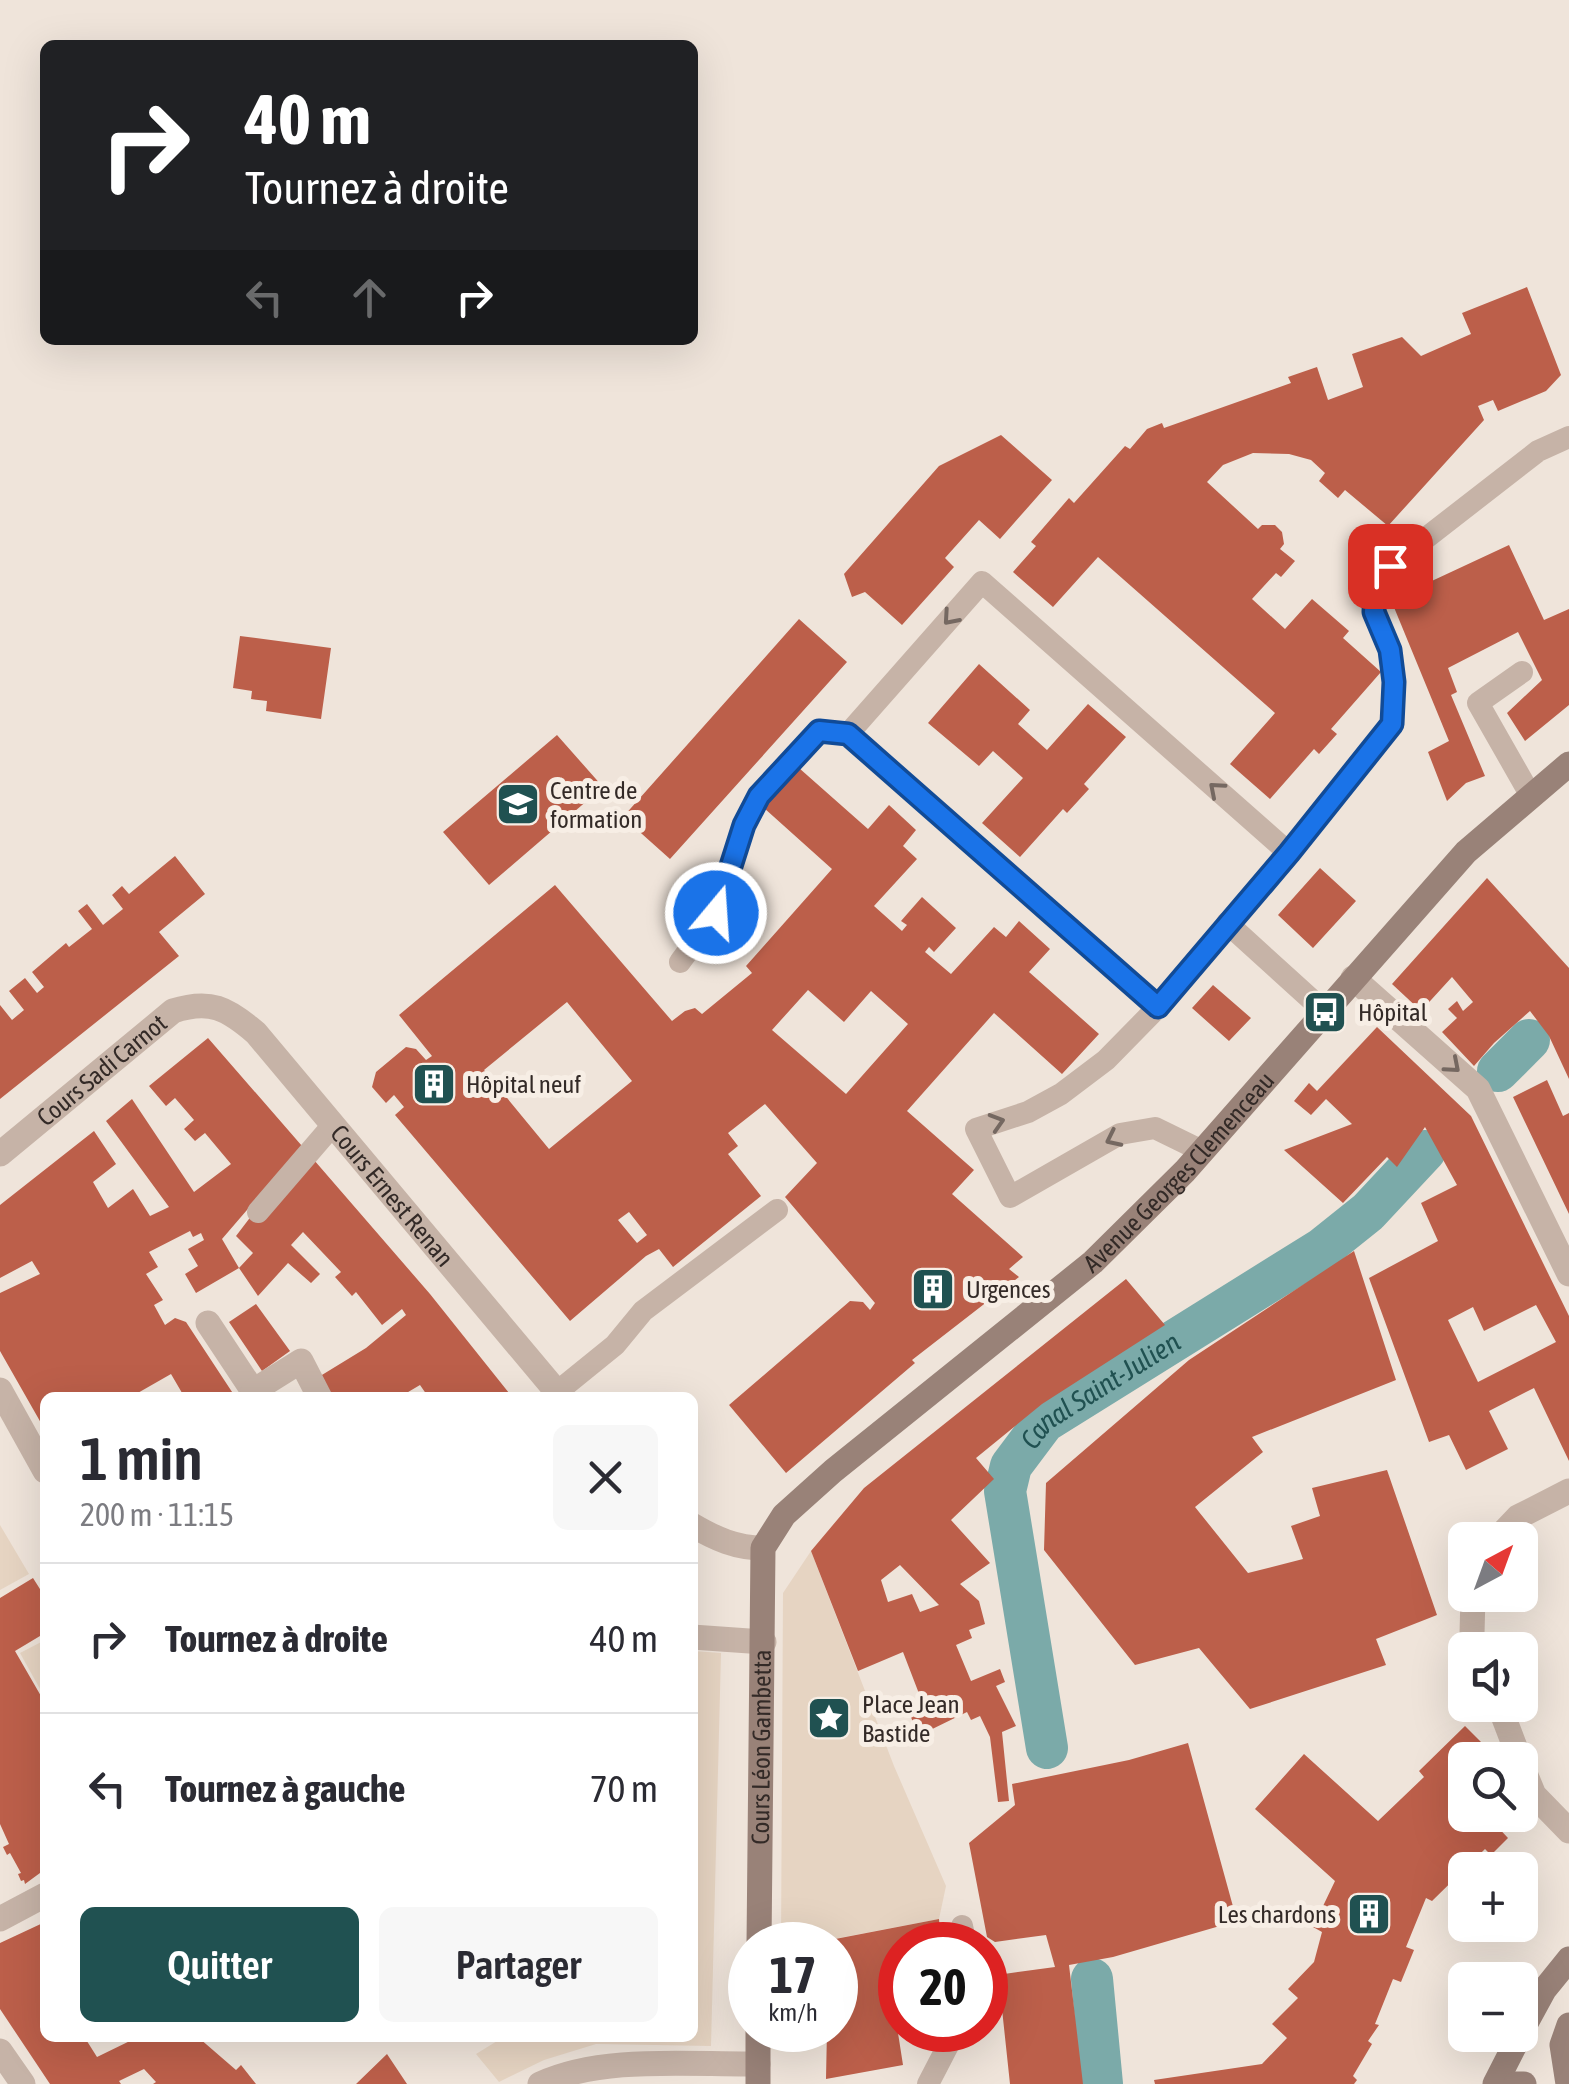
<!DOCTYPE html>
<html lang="fr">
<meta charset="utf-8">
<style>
:root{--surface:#fff;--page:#f7f7f7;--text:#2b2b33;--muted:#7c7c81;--line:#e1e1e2;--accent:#205151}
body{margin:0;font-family:"Asap Condensed",sans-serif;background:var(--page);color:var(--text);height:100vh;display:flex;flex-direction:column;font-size:38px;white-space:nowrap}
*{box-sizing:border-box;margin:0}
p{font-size:32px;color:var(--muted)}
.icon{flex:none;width:55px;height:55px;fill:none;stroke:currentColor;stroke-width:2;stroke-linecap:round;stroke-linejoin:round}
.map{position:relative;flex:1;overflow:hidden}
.panel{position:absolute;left:40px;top:1392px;width:658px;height:650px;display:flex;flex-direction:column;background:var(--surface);border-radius:15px;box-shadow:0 10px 40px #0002}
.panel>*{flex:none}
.top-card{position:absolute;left:40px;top:40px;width:658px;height:305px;border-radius:15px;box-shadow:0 10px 40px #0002;background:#202124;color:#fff;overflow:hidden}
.needle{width:65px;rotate:41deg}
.fabs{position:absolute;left:1448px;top:1522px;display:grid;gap:20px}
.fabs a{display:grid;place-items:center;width:90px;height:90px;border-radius:15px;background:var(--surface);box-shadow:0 10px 40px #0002;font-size:50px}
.speed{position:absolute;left:728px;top:1922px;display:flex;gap:20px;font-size:50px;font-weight:700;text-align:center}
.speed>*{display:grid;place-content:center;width:130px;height:130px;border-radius:50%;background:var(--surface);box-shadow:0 10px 40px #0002;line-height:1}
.speed small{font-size:25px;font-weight:400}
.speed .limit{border:15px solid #d22;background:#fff;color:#111}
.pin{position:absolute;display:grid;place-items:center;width:85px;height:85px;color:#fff;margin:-42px;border-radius:20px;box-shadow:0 5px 15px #0006}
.me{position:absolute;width:110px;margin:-55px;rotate:18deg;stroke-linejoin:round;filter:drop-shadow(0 0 8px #0008)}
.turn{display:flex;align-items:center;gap:35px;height:210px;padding:0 40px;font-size:45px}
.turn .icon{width:130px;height:130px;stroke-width:2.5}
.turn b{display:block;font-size:70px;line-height:85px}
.lanes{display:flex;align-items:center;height:95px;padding:0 40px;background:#0003;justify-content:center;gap:50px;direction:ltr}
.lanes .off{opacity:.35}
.round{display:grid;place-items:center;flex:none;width:105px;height:105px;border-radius:15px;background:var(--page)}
.head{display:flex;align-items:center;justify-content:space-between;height:170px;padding:0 40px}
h1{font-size:60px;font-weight:600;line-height:75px}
.primary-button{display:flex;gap:20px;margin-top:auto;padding:20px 40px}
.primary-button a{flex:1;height:115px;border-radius:15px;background:var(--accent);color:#fff;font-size:40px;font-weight:600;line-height:115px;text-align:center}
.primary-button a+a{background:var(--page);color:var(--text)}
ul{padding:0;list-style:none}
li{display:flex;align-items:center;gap:30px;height:150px;padding:0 40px;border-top:2px solid var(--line)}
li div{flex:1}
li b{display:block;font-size:38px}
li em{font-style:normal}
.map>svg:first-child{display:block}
.plaza{fill:#e6d4c2}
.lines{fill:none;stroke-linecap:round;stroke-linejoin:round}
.canal{stroke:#7baaa9;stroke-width:42}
.building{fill:#bc5f4a;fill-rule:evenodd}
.lane{stroke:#c6b3a7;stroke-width:22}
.street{stroke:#c6b3a7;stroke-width:25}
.secondary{stroke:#998278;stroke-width:25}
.oneway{stroke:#756861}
.route-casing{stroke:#114b97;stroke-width:25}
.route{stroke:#1a73e8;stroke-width:18}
.labels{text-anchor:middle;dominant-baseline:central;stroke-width:10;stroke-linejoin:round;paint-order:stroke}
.poi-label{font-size:25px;fill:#332a27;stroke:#f7eee5;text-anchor:start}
.street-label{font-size:25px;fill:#332a27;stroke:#f7eee5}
.water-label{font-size:28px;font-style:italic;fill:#205151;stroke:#f7eee5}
</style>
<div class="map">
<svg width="1569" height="2084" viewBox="0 0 1569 2084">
<rect width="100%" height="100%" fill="#efe4da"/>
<path class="plaza" d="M0,1525L29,1574L0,1590Z
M811,1551L894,1766L946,1886L939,1919L802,1945H781L783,1593Z
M45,1640V1698L20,1653Z
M693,1651L721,1653L711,2046L596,2044L544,2060L499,2082L476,2054L502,2038H692Z"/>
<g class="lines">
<g class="canal">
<path d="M1498,1071L1529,1040"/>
<path id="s1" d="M1047,1748L1005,1491L1011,1466L1044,1422L1323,1248L1368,1212L1425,1151"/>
<path d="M1092,1979L1102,2084"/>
</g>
</g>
<path class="building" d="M1527,287L1561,375L1546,391L1498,411L1493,400L1478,406L1484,420L1388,526L1345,490L1338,498L1319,481L1325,473L1311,460L1289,454L1253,453L1223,465L1207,482L1258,529L1262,525H1275L1282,532L1284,544L1280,549L1295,561L1281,577L1276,573L1252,599L1285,629L1312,599L1349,631L1343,638L1381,672L1331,729L1337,734L1319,754L1314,749L1270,799L1230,764L1275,713L1098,557L1053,607L1013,572L1036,546L1031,542L1069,498L1074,503L1125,446L1130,449L1147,429L1162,423L1164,428L1291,383L1288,377L1317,367L1328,400L1363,387L1352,354L1402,337L1421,356L1471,334L1462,313Z
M1001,435L1052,480L1000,539L979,520L945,558L954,567L902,625L865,592L852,597L844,574L939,466Z
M1509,545L1544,620L1569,609V705L1525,741L1507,713L1542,680L1518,632L1448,668L1457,692L1451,695L1485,776L1466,783L1447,801L1428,752L1449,741L1391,600Z
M799,619L847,662L670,859L623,817Z
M240,636L331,648L321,719L266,711L267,701L251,699L252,691L233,688Z
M979,664L1030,710L1018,724L1047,750L1088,704L1126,737L1084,784L1089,789L1067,813L1063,809L1020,857L982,823L1023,778L993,751L979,766L928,723Z
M557,735L603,787L489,885L443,832Z
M799,768L868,829L889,805L916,830L903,846L917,859L874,906L902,931L907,925L901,921L922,897L956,928L934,952L929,947L925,952L951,974L994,927L1006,937L1019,921L1050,949L1029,972L1099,1034L1062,1074L994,1013L907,1111L974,1170L952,1194L1023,1257L1009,1269L1019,1277L912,1360L915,1363L786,1473L729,1405L850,1301L863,1302L870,1310L875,1303L785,1197L817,1163L765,1104L728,1133L738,1146L728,1154L761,1196L673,1267L659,1249L646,1256L570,1321L395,1115L404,1107L394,1095L386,1103L372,1087L376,1072L406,1047L416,1049L426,1060L432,1056L399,1015L555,885L672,1021L685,1011L695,1008L702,1014L752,973L746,966L832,869L764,808ZM808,990L844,1022L871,991L908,1024L846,1094L772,1030ZM567,1002L632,1081L549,1149L484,1070ZM629,1212L647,1235L637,1243L618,1220Z
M175,856L205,894L159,932L179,956L0,1099V1005L12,1020L24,1010L9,991L25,978L37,993L44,987L32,972L66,943L69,947L92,929L78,911L87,904L103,925L123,909L112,895L122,886L129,894Z
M1320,868L1356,901L1313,948L1278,915Z
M1487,878L1569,968V1079L1549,1036L1530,1011L1494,1043L1474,1066L1442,1032L1457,1018L1448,1009L1457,1001L1463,1011L1473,1002L1452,977L1421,1011L1392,984Z
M1213,985L1251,1018L1229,1041L1192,1008Z
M1377,1027L1471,1116L1569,1316V1461L1534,1388L1489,1411L1508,1449L1466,1470L1449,1435L1429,1442L1369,1278L1438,1241L1421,1203L1457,1185L1425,1127L1397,1167L1387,1157L1343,1203L1284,1150L1352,1124L1326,1099L1311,1115L1294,1101L1309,1083L1317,1091ZM1536,1305L1556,1342L1478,1382L1448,1320L1473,1307L1484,1331Z
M208,1038L302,1146L222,1239L239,1268L196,1293L185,1274L198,1266L188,1249L204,1240L201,1233L193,1237L190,1231L149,1252L158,1267L146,1274L163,1300L154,1305L165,1325L175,1318L186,1322L236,1398H185L171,1374L129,1398H45V1430L0,1351V1293L40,1274L32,1261L0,1278V1205L94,1131L116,1164L93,1182L108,1208L133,1189L150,1216L169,1207L106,1121L132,1099L194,1192L231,1164L205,1133L195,1141L184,1129L194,1120L175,1098L166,1106L149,1086Z
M1547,1080L1563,1116L1569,1113V1214L1513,1097Z
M314,1160L430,1294L513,1398H429L420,1385L398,1398H328L317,1378L366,1348L406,1315L402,1309L382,1325L356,1292L352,1296L335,1277L341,1272L303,1232L291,1245L320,1274L311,1283L288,1263L258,1296L239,1268L253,1253L236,1236L252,1215Z
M1354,1251L1396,1380L1252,1437L1263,1452L1195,1507L1248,1573L1303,1559L1291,1526L1320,1516L1312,1488L1387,1470L1437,1615L1376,1639L1386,1665L1250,1709L1199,1648L1135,1665L1044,1550L1046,1483L1189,1360Z
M1126,1279L1165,1325L1042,1404L976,1458L994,1479L951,1520L990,1563L960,1584L979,1601L985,1624L969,1630L972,1638L956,1645L971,1681L1000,1669L1005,1682L996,1686L1016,1726L1002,1732L1009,1801L998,1802L990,1737L980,1716L971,1720L967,1712L918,1736L908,1709L923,1704L903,1652L858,1671L811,1551L864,1488ZM900,1565L939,1605L920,1612L912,1594L888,1602L881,1580Z
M256,1304L290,1351L262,1371L229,1322Z
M33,1578L45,1597V1633L15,1651L45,1703V1875L41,1877L40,1873L25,1884L24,1880L21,1881L18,1874L21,1873L10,1853L7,1855L3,1847L9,1844L0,1824V1598Z
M1465,1726L1499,1760H1465V1795L1462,1798L1465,1815H1479L1488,1824L1492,1821L1508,1838L1491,1855L1485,1849L1432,1901L1426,1898L1406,1947L1414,1950L1401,1982L1393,1979L1375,2024L1379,2025L1368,2041L1372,2044L1353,2076L1357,2080L1354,2084H1155L1154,2080L1262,2064L1287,2038L1272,2024L1298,1998L1288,1989L1314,1962L1322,1932L1313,1927L1335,1881L1255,1809L1304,1754L1378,1821L1424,1777L1419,1771Z
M1188,1743L1237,1921L1113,1957L1069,1965L1083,2084H1010L999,1981L1004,1974L1055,1967L1046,1935L995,1942L987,1937L969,1843L1015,1805L1012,1784L1129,1760Z
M939,1919L941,1945H900L898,2033L903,2065L826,2079L827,2030H835V1945H830V1940Z
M45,1922V2038H77L79,2040L85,2038L97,2057L136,2038H199L236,2070L241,2065L256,2084H153L156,2082L144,2069L119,2081L121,2084H50L0,2009V1943Z
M387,2054L407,2084H356Z"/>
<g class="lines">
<path class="lane" d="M1522,672L1478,703L1531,796
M1227,923L1325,1012
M680,962L716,913L744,825L759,796L819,731L848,734
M1158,1007L848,734L982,582L1289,853
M1202,1151L1155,1128L1120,1134L1010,1197L976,1129L1028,1112L1061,1094L1106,1060L1158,1007L1289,853L1392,724L1394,681L1390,650L1373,611L1375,588L1390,566L1538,451L1569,437
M258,1212L332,1126
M557,1392L615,1345L643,1311L777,1210
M962,1926L966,1945
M928,2084L956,2030"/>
<g class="street">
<path d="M1353,978L1478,1089L1569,1274"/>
<path id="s2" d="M0,1154L173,1011C210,999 227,1008 256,1033L562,1398"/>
<path d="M208,1323L253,1391"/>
<path d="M0,1390L45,1471"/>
<path d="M253,1391L301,1361L320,1398"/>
<path d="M692,1525C716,1539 736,1548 763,1548"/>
<path d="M1496,1540L1518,1517L1569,1491"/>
<path d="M1473,1595L1472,1634L1478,1650"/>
<path d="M692,1637L764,1642"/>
<path d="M1499,1705L1520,1760"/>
<path d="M1520,1761L1534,1795L1569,1831"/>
<path d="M0,1919L45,1895"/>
<path d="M0,2051L23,2084"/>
<path d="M540,2084C602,2055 690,2065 758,2064"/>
</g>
<g class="secondary">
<path id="s3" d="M759,1945L763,1548L784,1515L833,1471L1093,1262L1185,1171L1466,852L1569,764"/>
<path d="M1520,2034L1544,1990L1569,1959"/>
<path d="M758,2084V2030"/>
<path d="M1495,2084L1520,2035"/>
<path d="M1516,2084H1524"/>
<path d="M1568,2084L1562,2045L1569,2025"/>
</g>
</g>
<defs><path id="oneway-chevron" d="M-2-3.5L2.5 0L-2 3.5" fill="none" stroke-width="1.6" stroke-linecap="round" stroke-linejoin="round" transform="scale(2.5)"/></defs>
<g class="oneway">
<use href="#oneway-chevron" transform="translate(950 618) rotate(131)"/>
<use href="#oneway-chevron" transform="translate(1216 789) rotate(-139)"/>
<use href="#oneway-chevron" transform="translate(1453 1066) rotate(41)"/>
<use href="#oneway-chevron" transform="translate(997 1122) rotate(-17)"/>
<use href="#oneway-chevron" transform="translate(1113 1139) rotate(154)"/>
</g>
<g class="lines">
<g class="route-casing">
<path id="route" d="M716,913L744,825L759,796L819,731L848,734L1158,1007L1289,853L1392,724L1394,682L1390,650L1374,612L1375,588L1390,566"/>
</g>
<use href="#route" class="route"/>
</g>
<defs>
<g id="university-square" transform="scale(2.25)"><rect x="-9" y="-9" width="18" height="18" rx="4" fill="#205151" stroke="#f7eee5"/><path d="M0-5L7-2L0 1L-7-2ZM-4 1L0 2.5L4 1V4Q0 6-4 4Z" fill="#fff"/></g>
<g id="bus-square" transform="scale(2.25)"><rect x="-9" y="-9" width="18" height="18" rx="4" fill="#205151" stroke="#f7eee5"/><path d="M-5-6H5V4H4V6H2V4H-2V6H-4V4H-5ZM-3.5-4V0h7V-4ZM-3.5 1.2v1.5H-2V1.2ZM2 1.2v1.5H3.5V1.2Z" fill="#fff"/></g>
<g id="building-square" transform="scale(2.25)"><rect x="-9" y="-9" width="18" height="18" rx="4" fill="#205151" stroke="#f7eee5"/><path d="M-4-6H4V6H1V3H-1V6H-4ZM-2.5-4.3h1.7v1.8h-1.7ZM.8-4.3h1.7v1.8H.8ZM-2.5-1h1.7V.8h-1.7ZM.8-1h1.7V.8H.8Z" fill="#fff"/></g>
<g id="sight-square" transform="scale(2.25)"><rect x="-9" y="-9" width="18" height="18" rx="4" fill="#205151" stroke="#f7eee5"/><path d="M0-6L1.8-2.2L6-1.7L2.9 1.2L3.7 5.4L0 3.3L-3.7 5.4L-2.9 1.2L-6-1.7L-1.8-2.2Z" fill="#fff"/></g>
</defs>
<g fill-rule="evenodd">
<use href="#university-square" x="518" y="804"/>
<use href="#bus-square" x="1325" y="1012"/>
<use href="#building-square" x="434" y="1084"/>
<use href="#building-square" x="933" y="1289"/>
<use href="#sight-square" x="829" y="1718"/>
<use href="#building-square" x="1369" y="1914"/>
</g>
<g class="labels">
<g class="poi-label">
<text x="550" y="790">Centre de<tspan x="550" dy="29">formation</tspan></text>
<text x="1358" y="1012">Hôpital</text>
<text x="466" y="1084">Hôpital neuf</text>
<text x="966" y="1289">Urgences</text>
<text x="862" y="1704">Place Jean<tspan x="862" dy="29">Bastide</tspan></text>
<text x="1336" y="1914" text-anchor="end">Les chardons</text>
</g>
<g class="street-label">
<text stroke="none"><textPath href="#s2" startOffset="132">Cours Sadi Carnot</textPath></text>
<text stroke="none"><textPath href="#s3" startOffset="960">Avenue Georges Clemenceau</textPath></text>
<text stroke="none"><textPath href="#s2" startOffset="528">Cours Ernest Renan</textPath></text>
<text stroke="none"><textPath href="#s3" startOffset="198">Cours Léon Gambetta</textPath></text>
</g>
<g class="water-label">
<text stroke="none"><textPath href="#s1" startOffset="405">Canal Saint-Julien</textPath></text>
</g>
</g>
</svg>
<div class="fabs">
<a><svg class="needle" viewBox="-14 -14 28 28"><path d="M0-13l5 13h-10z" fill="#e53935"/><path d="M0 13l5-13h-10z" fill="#7c7c81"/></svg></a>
<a><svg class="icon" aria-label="sound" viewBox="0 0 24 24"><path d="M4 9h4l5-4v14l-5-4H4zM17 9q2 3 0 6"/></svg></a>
<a><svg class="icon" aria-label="search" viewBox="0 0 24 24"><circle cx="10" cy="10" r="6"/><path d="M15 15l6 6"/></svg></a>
<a>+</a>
<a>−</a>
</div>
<div class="speed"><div>17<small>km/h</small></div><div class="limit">20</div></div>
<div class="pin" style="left:1390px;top:566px;background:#d93025"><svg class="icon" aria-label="arrive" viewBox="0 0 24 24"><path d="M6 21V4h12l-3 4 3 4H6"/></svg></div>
<svg class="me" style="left:716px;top:913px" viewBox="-20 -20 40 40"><circle r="17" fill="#1a73e8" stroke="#fff" stroke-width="3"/><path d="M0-11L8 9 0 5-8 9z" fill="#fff"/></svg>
<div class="top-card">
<div class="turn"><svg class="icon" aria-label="right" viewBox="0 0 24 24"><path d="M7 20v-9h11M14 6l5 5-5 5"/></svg><div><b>40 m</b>Tournez à droite</div></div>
<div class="lanes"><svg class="icon off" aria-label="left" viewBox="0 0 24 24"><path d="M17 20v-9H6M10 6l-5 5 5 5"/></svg><svg class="icon off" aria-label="ahead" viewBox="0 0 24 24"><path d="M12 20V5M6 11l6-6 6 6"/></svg><svg class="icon" aria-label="right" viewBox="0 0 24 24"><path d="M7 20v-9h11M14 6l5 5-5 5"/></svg></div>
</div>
<section class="panel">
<div class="head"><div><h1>1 min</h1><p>200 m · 11:15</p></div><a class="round"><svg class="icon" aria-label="close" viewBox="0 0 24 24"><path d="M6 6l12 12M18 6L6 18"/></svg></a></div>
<ul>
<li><svg class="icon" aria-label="right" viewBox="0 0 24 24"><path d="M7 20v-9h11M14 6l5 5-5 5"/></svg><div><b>Tournez à droite</b></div><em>40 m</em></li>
<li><svg class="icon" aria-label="left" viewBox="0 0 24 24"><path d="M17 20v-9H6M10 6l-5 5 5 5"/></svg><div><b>Tournez à gauche</b></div><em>70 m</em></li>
</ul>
<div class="primary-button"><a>Quitter</a><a>Partager</a></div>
</section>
</div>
